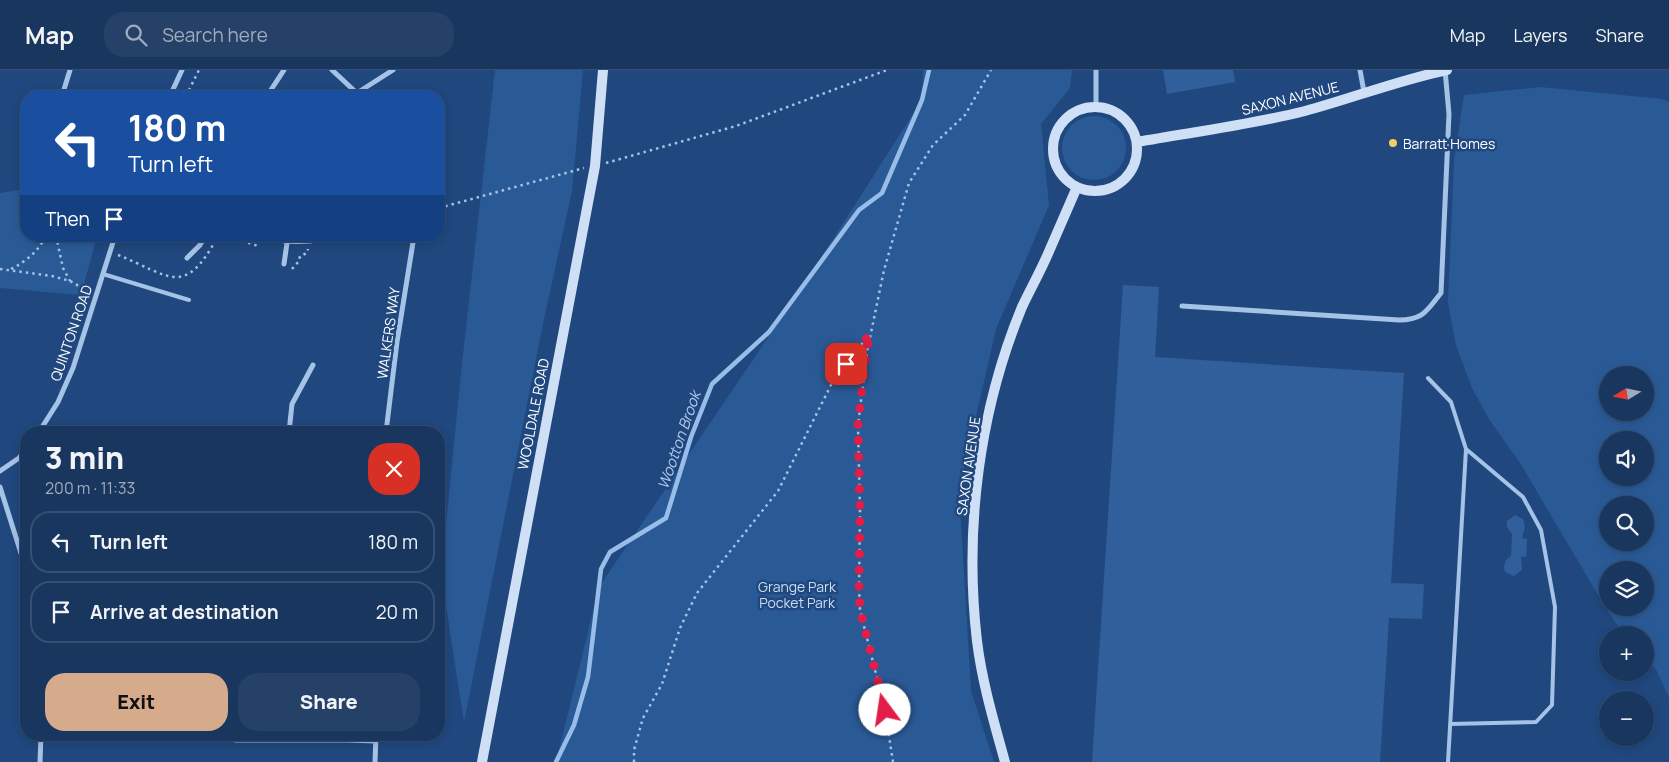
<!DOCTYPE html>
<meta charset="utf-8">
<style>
:root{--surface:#18365e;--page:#254167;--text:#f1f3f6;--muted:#9fabbc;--line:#365073;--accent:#d6ab8b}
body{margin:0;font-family:Manrope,sans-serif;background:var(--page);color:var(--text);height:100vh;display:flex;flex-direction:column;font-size:19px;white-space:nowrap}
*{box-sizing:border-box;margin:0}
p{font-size:16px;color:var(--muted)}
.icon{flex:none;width:28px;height:28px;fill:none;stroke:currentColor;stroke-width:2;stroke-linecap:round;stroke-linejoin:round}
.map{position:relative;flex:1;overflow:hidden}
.side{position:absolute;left:20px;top:356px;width:425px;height:315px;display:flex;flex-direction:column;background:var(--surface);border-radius:20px;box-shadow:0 2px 8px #0003,0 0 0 1px var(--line)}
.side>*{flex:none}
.hud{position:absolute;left:20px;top:20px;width:425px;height:152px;border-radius:20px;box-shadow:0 2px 8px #0003,0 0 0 1px var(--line);background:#1a4fa0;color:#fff;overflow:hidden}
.needle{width:32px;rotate:260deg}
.controls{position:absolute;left:1599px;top:296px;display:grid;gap:10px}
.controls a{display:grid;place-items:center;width:55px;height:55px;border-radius:50%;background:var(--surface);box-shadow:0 2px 8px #0003,0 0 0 1px var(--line);font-size:25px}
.pin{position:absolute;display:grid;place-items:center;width:42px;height:42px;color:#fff;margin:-21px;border-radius:10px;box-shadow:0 2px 8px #0006}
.me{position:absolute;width:55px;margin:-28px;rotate:346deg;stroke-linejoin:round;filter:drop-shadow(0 0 4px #0008)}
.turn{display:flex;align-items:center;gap:18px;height:105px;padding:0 25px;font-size:22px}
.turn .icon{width:65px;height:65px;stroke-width:2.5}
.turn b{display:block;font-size:35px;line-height:42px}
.then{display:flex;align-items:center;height:48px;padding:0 25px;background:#0003;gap:10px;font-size:19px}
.round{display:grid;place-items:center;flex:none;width:52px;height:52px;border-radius:20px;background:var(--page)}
.head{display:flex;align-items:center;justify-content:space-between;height:85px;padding:0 25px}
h1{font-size:30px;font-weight:800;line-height:38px}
.cta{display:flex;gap:10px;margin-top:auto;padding:10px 25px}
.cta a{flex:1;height:58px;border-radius:20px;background:var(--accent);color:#111;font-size:20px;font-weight:800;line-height:58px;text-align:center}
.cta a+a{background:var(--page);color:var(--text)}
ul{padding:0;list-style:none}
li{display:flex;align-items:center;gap:15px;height:62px;margin:0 10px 8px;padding:0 15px;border:2px solid var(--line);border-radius:20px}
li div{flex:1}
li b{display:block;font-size:19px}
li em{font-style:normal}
header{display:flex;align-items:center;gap:30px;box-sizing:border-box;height:70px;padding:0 25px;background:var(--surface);border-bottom:1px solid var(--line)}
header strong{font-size:24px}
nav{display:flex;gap:28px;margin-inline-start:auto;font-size:18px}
.search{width:350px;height:45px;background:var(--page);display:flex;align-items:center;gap:12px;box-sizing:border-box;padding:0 18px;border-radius:20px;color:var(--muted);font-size:19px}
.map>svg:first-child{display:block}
.green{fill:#2a5a96;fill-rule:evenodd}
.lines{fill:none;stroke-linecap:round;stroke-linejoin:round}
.stream{stroke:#98bde8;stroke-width:4.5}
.building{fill:#305f9c}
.path{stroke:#a5c2e7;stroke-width:2.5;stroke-dasharray:2.5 4;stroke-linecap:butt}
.lane{stroke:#a5c2e7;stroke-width:4}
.street{stroke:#a5c2e7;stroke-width:5}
.secondary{stroke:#cfdff6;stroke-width:10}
.route{stroke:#e11d48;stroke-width:9;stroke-dasharray:0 16.2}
.poi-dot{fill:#f4cd66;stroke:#20487e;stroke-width:2}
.labels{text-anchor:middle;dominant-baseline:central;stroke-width:5;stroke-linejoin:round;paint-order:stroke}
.street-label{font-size:14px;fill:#fff;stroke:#20487e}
.poi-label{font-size:14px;fill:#fff;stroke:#20487e;text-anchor:start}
.park-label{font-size:14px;fill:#c8dcf5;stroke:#20487e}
.water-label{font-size:15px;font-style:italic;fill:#b0ccef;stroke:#20487e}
</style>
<header>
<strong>Map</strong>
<div class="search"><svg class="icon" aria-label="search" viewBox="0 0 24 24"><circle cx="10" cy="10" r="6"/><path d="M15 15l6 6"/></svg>Search here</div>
<nav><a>Map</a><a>Layers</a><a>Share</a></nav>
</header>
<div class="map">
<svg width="1669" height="692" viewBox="0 0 1669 692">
<rect width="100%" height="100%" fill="#20487e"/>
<path class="green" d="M495,0H583L572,121L544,249L464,652L441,504L462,294Z
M923,0H1072L1070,18L1041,54L1049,135L996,259L959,420L971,621L994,692H556L599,517L801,219L922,30Z
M1540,17L1662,29L1669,32V628L1657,601L1645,588V565H1624L1605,537L1522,396L1489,349L1472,318L1456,275L1448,233L1454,91L1464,25ZM1608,305H1645V342H1608ZM1608,370H1645V408H1608ZM1608,435H1645V472H1608ZM1608,500H1645V538H1608Z
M1062 78a32 32 0 1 1 64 0a32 32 0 1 1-64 0Z
M26,119V166H97L81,225L0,218V123Z"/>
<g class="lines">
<path class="stream" d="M556,692L574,655L588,607L601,499L610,482L666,448L691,367L712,314L769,262L859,140L882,123L922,30L929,0"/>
</g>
<path class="building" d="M1163,0H1233L1235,12L1167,24Z
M1123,215L1159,217L1155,287L1404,303L1391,513L1424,514L1422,549L1389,548L1380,692H1092Z
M1515,445L1523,449L1525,456L1522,468L1527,469L1526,487L1521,486L1522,500L1514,506L1505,502L1504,496L1506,490L1511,486L1512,464L1507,457V451Z"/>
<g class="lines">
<path class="path" d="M186,26L199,0
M606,93L736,56L887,0
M439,138L584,98
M56,166L63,198L70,211
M237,166L246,172L258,176
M320,170L338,166
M118,185C171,206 184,229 218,166
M0,199L52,206L70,211L89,222
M11,199C27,191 38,181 46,166
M292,199L299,191L300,186L307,183L308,179
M634,692V680L643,648L662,614L680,558L697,523L778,421L834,309L869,265
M893,692L885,640L860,540L859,517L860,442L858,355L867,282L884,200L909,113L933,75L965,45L991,0"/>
<path class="lane" d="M103,204L189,230
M1428,308L1451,332L1466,379L1448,692
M1450,654L1536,652L1552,635L1555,537L1541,460L1523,427L1466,379"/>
<path class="street" d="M332,0L360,26
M1096,0V36
M1360,0L1364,22
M357,23L393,0
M62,26L70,0
M170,26L182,0
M267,26L284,0
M261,166C278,172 293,172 311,171
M187,188L200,175L205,166
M284,194L287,173
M1182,236L1399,250C1424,250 1427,240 1441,223L1449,44L1445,0
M39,362L58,332L73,298L115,166
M289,362L292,334L313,295
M386,362L397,272L414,166
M0,401L19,388L26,379
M0,417L26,499
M230,665V668L235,670H346L376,671
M40,692L41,665
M375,692L376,665"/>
<path class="secondary" d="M1053 79a42 42 0 1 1 84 0a42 42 0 1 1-84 0Z
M1137,72C1193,62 1250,55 1305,41C1353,28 1399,10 1447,0
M482,692L595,96L603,0
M1005,692C994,652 982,612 977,571C964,459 979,341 1022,237C1030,220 1039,204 1047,186C1057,163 1067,140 1077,117"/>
</g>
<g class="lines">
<path class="route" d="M846,294L870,264L866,282L858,355L860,442L859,517L860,540L885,640"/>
</g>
<circle class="poi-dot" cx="1393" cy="73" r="5"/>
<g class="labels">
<g class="street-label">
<text transform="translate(1290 28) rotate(-14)">SAXON AVENUE</text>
<text transform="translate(71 263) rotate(-71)">QUINTON ROAD</text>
<text transform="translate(388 263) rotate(-82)">WALKERS WAY</text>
<text transform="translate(533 344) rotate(-79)">WOOLDALE ROAD</text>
<text transform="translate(968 396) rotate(-82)">SAXON AVENUE</text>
</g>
<g class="poi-label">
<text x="1403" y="73">Barratt Homes</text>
</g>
<g class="park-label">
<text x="797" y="516">Grange Park<tspan x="797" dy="16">Pocket Park</tspan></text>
</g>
<g class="water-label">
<text transform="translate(679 370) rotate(-71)">Wootton Brook</text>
</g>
</g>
</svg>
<div class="controls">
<a><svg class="needle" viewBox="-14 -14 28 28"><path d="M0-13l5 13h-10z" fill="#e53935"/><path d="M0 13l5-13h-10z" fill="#9fabbc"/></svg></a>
<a><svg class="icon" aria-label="sound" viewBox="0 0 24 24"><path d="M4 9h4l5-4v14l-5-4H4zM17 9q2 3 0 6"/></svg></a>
<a><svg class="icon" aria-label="search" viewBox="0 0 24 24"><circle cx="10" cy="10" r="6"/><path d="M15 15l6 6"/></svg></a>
<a><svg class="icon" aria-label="layers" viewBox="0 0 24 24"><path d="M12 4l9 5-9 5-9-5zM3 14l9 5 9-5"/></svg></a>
<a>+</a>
<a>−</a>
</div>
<div class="pin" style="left:846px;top:294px;background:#d93025"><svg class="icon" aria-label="arrive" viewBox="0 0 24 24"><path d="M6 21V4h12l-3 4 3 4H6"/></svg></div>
<svg class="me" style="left:885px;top:640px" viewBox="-20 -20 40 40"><circle r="19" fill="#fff"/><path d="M0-13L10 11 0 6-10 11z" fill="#e11d48"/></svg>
<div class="hud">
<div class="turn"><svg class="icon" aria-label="left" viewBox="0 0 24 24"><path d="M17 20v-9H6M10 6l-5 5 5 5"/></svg><div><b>180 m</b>Turn left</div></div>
<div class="then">Then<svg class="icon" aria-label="arrive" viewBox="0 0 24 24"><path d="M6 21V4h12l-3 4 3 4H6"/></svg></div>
</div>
<section class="side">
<div class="head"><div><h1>3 min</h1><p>200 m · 11:33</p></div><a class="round" style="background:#d93025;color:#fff"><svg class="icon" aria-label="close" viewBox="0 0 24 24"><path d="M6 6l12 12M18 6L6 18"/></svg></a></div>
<ul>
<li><svg class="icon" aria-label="left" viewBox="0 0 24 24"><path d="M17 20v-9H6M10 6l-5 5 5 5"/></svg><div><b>Turn left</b></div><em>180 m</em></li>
<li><svg class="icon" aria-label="arrive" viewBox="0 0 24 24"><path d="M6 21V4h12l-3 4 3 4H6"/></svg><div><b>Arrive at destination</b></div><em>20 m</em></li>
</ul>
<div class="cta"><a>Exit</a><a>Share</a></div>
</section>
</div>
